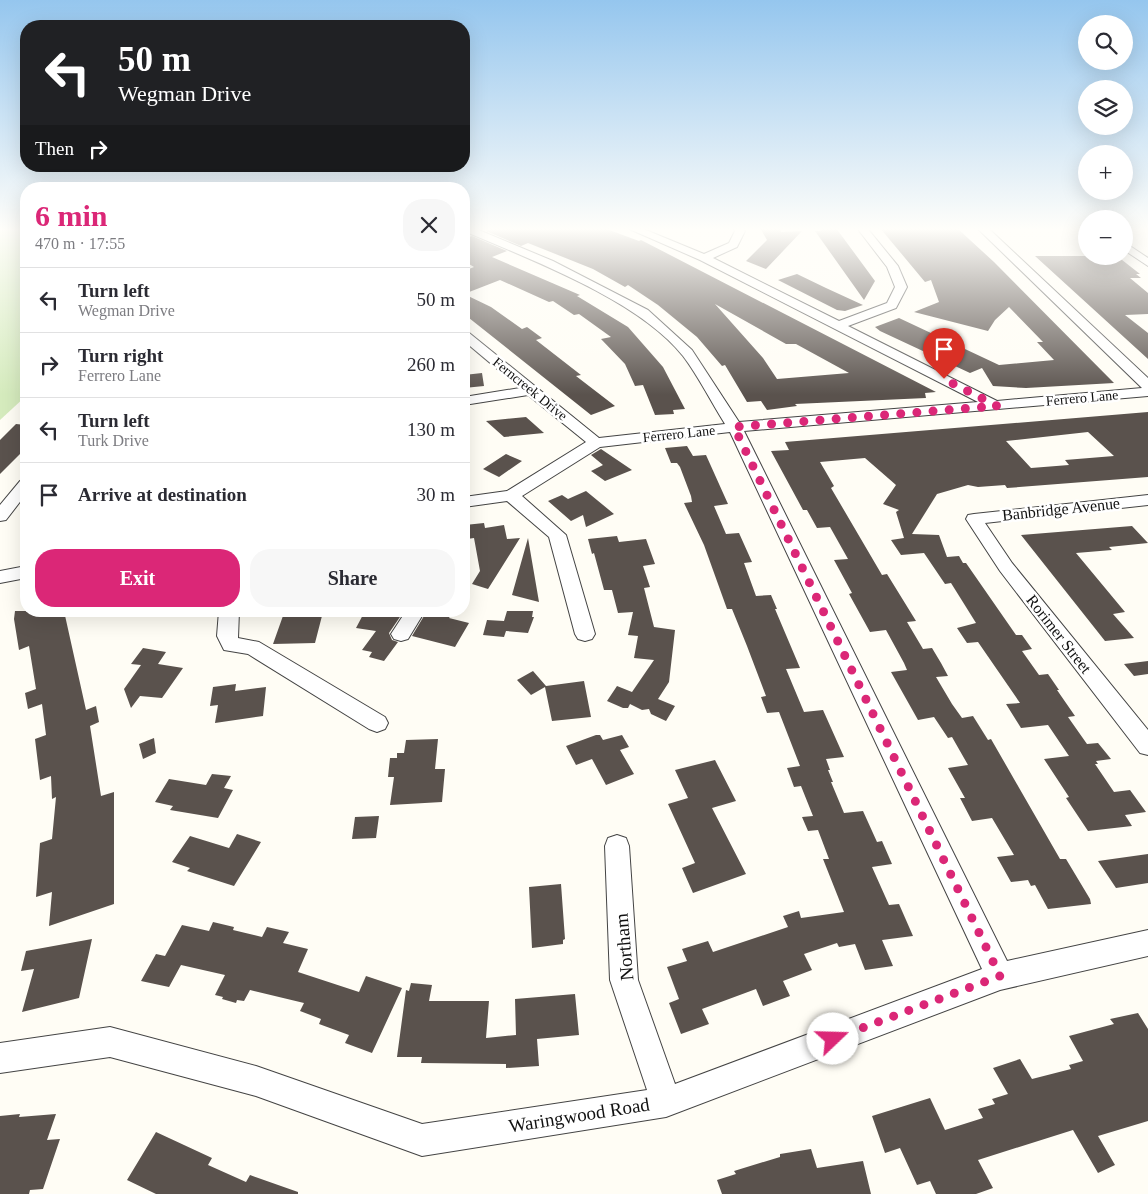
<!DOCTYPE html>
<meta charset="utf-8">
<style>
:root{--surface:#fff;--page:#f7f7f7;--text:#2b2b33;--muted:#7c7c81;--line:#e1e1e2;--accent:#db2777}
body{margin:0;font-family:"Times New Roman",serif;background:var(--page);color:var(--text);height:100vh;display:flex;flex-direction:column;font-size:19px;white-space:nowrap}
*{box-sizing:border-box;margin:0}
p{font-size:16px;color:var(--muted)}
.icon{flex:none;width:28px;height:28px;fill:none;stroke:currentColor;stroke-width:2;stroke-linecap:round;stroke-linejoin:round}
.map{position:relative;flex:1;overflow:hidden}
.drawer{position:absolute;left:20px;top:182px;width:450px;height:435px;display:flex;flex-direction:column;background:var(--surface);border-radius:20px;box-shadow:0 5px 20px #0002}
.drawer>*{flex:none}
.guide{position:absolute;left:20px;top:20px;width:450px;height:152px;border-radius:20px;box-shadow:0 5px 20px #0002;background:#202124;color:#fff;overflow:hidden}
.fabs{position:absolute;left:1078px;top:15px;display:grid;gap:10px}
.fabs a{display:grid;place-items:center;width:55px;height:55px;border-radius:50%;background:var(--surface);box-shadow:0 5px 20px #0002;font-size:25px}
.pin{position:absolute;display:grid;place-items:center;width:42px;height:42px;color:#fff;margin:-51px -21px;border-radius:50% 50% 50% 0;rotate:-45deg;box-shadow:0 0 5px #0007}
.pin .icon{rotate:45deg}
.me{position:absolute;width:55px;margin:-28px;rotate:69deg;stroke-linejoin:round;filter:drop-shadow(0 0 4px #0008)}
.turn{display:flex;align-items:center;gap:18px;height:105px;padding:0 15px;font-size:22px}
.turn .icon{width:65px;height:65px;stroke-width:2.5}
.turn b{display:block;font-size:35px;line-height:42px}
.then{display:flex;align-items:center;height:48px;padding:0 15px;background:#0003;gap:10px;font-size:19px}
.round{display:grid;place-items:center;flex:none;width:52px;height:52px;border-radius:20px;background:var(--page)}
.overview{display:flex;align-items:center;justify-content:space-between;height:85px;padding:0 15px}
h1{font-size:30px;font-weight:600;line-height:38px;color:var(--accent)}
.button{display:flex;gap:10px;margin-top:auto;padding:10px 15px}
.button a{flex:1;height:58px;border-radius:20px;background:var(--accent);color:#fff;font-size:20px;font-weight:600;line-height:58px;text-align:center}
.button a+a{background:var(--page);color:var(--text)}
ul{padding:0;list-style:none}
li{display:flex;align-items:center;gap:15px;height:65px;padding:0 15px;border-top:1px solid var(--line)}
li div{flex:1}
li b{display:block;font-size:19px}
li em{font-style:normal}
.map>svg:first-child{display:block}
.green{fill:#d5ebbd}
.building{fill:#5a524d;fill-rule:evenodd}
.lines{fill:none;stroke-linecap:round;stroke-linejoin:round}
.minor-casing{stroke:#444;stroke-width:2}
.minor{fill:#fff;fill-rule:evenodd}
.route{stroke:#db2777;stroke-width:9;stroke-dasharray:0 16.2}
.labels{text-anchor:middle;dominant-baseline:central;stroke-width:5;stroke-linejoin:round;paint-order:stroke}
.far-street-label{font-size:14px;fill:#111;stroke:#fff}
.street-label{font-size:16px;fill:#111;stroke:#fff}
.near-street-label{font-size:19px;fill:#111;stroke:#fff}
</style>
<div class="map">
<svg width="1148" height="1194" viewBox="0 0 1148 1194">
<rect width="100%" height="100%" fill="#fffdf5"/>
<path class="green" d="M0,228H26V396L0,420Z"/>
<path class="building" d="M495,228H604L639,241L641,240L936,392L925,393L926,398L795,404L797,406L767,410L761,401L747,402L725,365L722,366L697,337L658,305L628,285L625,287L593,269L528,243L521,246L486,231ZM715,304L786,344H796L849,373L777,379L763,358Z
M760,228H779L781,232L802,231L766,269L746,261L767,240Z
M819,228H836L875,281L864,300L815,231H821Z
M880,228L958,229L994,262L1114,383L1026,388L993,386L982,368L970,373L880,331L875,327L899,318L999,365L1054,360L1037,342H1043L1009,307L995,320L988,331L914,312L939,302L931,280L925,282Z
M472,236L507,251L492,257L580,295L577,296L628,327L663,367L685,409L673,410L674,414L655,415L643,385L635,386L625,364L601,339L611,337L579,314L574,315L553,301L549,302L500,280L464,294V271L474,267L464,261V239Z
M1035,256H1117L1140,274H1136L1141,278H1130L1148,293V314L1125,315L1148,333V359Z
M797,274L826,288L863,305L845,311L837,310L778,280Z
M464,294L491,307L522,329L527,327L542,338L536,340L581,375L576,376L615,406L591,415L464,314Z
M482,373L484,386L464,388V375Z
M1148,412V477L1007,488L1005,485L978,487L968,485L937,494L912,534L939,535L947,557L959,556L963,563H966L1016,635H1022L1032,649L1022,651L1039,675L1048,674L1059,690H1057L1075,716L1068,717L1087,744L1098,743L1111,759L1096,761L1098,764H1095L1114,792L1130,790L1146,812L1125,815L1132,826L1088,831L1066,798L1069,797L1044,759L1069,756L1048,725L1021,728L1006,704L1020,703L978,642L967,643L957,628L976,623L951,583L945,584L924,553L901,555L891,540L904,538L896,512L899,510L883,504L896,485L865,458L820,462L834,486L831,488L882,575L887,574L916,621L907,622L923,649L932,648L941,663L948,676L936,677L952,704L962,718L973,716L988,740L991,739L1060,859H1066L1090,899L1091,904L1048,909L1035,885L1031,886L1028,880L1011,882L997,857L1014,855L992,818L972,821L960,798H965L948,768L968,765L952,737L948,738L934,717L918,720L891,672L907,670L904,663L886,630L870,632L849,594L852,593L834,560L848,559L830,527L817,528L807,510H803L771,451L789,450L785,442ZM1088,432L1114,456L1065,460L1069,465L1031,468L1006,441Z
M526,417L544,433L504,437L486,421Z
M16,424L26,425V448L0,474V440Z
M687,446L693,456L706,455L728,504L714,506L726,534L739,533L752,562L744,563L756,596L771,595L777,609H775L800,668L786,669L804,712L823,710L844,757L826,759L830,770H828L833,782H831L844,813L863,811L877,842L882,841L892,864L872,867L889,905L899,904L913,936L882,940L893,966L865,970L855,944L839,947L837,943L804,954L812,970L783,981L790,996L763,1006L756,989L702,1009L709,1024L681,1034L669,1003L679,999L667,967L687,961L682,949L708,941L713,952L788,927L783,916L799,911L801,918L844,912L823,859H829L818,830L808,831L802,817L813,816L801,786L794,787L787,768L800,766L779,712L767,713L761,697L766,696L747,646L732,609H727L704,545L684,503L692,502L691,496L680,467L677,463H671L665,448Z
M601,449L632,470L605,481L591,471L603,465L591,455Z
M506,454L522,461L499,477L483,469Z
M586,491L614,514L586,527L583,515L571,521L548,501L562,495L568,499Z
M484,523L485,528L504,525L507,539L520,538L488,589L472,584L480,571L474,538L467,539L465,525Z
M1132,526L1148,543L1109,547L1112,550L1076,553L1125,612L1113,614L1134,638L1105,641L1021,535Z
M617,536L619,542L646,539L655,564L643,566L650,587L644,588L654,627L675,630L669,682L658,699L675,706L666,721L651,714L649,709L642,710L630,704L628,708H623L607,701L617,686L632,692L654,660L634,658L638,636L628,635L633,612L618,613L612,590H604L594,553L592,554L588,539Z
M528,538L539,602L512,595Z
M15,611H64L86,710L96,706L99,722L90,726L101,796L114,792V904L49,926L52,892L36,897L40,843L52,839L56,797L52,799L51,776L40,780L35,739L46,735L42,704L28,709L25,693L36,689L29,646L19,650L14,619Z
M365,611H404L389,633L392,640L398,642L384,661L369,657L372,652L362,650L376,631L356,628Z
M427,611H454L449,618L469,623L455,647L412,636Z
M507,611H533L532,617H534L528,633L506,631L504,637L483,635L487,620L504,621Z
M323,612L315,643L273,644L284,613Z
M143,648L166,652L158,664L183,668L162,698L140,696L131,708L124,689L141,665L131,664Z
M1148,661V674L1134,676L1124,664Z
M533,671L546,686L584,681L591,717L552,721L545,687L531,695L517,680Z
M236,684L235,691L266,687L263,716L215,723L218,705L210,706L213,687Z
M596,735H600L603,740L622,735L629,747L620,750L634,774L606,785L592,759L576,765L566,746Z
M154,738L156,753L143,759L139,744Z
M438,739L435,769H445L442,802L390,805L394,777H388L390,758H397V753H404L406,740Z
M715,760L736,801L712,808L746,874L693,893L682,868L695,863L668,804L688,798L675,770Z
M212,774L231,776L224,788L233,790L218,818L170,810L173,806L155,802L169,779L206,785Z
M379,816L376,838L352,839L355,817Z
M237,834L261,842L234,886L187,871L190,868L172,862L190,836L229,848Z
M1148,854V883L1116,888L1098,861Z
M561,884L565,939L563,940V944L532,948L529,887Z
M213,922L234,927L233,930L262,937L267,927L289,932L283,943L308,949L298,972L359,992L366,976L402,988L372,1053L345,1043L349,1035L319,1024L321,1019L300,1011L304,1003L250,990L244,1001L237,1000L236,1003L222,999L223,997L215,995L225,975L181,965L169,987L141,981L156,954L165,956L182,925L209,931Z
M92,939L79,998L22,1012L34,969L21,971L26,951Z
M411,983L432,985L429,1001H489L486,1038L516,1035L515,999L575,994L579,1035L537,1039L539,1066L506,1068V1064L421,1063L422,1057H397L406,990L409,991Z
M1138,1013L1148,1029V1121L1098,1136L1115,1165L1098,1173L1073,1130L978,1160L993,1188L976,1194H936L930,1181L917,1185L900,1148L885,1153L872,1116L930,1098L945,1130L983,1118L978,1109L995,1104L992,1099L1008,1094L993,1068L1020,1059L1032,1079L1071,1069L1069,1065L1083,1061L1069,1036L1114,1024L1110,1019Z
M20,1114L19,1117L56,1114L47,1140L60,1139L43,1189L30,1190L29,1194H0V1116Z
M156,1132L212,1158L208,1165L246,1182L250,1175L298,1192V1194H156L127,1180Z
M811,1149L817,1168L863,1161L871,1194H722L717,1180L736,1174L734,1171L780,1157V1154Z"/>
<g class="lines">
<g class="minor-casing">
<path id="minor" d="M464,228H474L553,261L648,310L692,350L739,422L978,402L700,260L627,228H641L704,254L729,243L735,231L733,228H743L745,231L737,247L713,258L839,321L887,303L895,287L887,267L857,228H867L898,266L907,287L896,308L848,326L997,401L1142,388L977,228H988L1148,378V396L744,431L1007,961L1148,930V956L1000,990L666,1117L422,1156L256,1096L110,1057L0,1073V1043L110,1027L256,1066L422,1124L647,1090L610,980L605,846L608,838L617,835L626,838L629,846L638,980L675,1084L982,969L730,432L600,447L522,496L566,535L595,634L592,639L585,641L578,639L575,634L549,537L507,501L464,507V497L507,491L586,442L528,395L464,405V397L520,388L464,341V331L468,332L599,438L725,424C711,402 699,377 683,356C639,300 529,259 464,231Z
M1124,242L1148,258V266L1124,250Z
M26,479V494L6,520L0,521V505L20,481Z
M1148,495V505L985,523L1012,563L1148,730V755L1140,753L1000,571L966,519L968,515L974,514Z
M26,566V578L0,583V571Z
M219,611H239L238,638L259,642L385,717L388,723L385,729L377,732L369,729L248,654L224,650L217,636Z
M406,611H425L408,639L401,641L394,639L391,634Z"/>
</g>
<use href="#minor" class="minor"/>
</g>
<linearGradient id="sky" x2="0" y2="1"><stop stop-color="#95c6ee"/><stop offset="0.58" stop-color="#fffefa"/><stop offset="1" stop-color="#fffefa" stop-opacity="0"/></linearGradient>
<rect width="1148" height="395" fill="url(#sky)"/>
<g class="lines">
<path class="route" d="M833,1039L1000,976L734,427L997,406L944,379"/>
</g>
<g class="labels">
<g class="far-street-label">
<text transform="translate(530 389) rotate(39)">Ferncreek Drive</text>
<text transform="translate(1082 398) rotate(-5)">Ferrero Lane</text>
<text transform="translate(679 434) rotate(-6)">Ferrero Lane</text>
</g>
<g class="street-label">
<text transform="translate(1061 509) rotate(-6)">Banbridge Avenue</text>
<text transform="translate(1059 634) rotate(52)">Rorimer Street</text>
</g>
<g class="near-street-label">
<text transform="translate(624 947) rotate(-95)">Northam</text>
<text transform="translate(579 1115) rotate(-9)">Waringwood Road</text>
</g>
</g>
</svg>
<div class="fabs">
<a><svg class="icon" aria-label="search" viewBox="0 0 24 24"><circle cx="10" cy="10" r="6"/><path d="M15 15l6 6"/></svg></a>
<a><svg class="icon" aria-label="layers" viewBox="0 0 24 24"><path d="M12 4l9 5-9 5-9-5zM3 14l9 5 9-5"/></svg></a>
<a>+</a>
<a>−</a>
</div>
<div class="pin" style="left:944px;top:379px;background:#d93025"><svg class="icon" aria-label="arrive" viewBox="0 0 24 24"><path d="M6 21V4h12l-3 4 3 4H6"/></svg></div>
<svg class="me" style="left:833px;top:1039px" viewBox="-20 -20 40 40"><circle r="19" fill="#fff"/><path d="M0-13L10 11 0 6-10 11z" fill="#db2777"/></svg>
<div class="guide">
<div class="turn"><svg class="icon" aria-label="left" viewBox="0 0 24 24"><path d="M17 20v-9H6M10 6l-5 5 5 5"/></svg><div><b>50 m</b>Wegman Drive</div></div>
<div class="then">Then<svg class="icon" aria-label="right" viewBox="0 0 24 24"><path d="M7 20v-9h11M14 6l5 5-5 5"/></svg></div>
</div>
<section class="drawer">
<div class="overview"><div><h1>6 min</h1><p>470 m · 17:55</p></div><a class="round"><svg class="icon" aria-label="close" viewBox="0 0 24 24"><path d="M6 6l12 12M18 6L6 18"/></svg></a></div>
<ul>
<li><svg class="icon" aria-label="left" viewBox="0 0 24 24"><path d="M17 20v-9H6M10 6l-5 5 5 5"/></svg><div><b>Turn left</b><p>Wegman Drive</p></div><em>50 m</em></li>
<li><svg class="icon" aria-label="right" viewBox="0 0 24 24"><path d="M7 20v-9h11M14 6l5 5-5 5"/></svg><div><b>Turn right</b><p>Ferrero Lane</p></div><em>260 m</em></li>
<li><svg class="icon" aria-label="left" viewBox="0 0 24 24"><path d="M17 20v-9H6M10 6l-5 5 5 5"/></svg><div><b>Turn left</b><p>Turk Drive</p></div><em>130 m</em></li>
<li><svg class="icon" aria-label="arrive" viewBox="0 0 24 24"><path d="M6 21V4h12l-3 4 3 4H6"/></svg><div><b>Arrive at destination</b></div><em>30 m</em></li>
</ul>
<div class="button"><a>Exit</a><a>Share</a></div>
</section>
</div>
